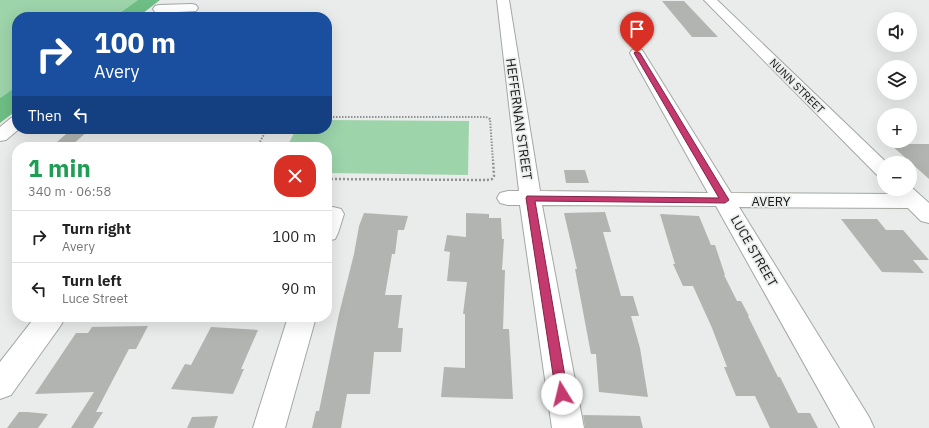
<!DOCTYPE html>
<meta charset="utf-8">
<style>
:root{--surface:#fff;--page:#f2f2f2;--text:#222;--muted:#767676;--line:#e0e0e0}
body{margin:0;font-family:"IBM Plex Sans",sans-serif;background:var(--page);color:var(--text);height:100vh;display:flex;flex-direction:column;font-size:15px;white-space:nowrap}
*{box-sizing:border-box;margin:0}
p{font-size:13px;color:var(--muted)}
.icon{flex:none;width:22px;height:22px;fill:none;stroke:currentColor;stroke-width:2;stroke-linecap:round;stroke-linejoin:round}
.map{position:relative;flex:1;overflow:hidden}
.panel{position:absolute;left:12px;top:142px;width:320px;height:180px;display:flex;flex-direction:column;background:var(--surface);border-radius:16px;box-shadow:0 4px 16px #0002}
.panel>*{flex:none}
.guide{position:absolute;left:12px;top:12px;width:320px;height:122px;border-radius:16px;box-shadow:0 4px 16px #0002;background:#1a4fa0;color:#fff;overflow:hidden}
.buttons{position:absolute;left:877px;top:12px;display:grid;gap:8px}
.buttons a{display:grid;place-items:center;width:40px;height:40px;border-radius:50%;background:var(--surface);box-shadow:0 4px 16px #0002;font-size:20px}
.pin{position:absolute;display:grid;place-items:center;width:34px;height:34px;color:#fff;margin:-41px -17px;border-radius:50% 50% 50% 0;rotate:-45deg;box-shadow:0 0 4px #0007}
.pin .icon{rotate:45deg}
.me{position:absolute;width:44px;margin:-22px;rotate:351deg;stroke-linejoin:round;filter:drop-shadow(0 0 3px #0008)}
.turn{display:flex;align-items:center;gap:14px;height:84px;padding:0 16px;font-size:18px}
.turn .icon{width:52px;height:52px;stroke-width:2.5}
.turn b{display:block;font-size:28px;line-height:34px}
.then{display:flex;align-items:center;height:38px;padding:0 16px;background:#0003;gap:8px;font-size:15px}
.round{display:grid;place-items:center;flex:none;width:42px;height:42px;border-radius:16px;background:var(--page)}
.head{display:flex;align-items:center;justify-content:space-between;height:68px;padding:0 16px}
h1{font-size:24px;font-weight:800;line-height:30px;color:#1e9e55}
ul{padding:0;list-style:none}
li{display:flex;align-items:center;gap:12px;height:52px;padding:0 16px;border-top:1px solid var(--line)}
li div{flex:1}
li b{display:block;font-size:15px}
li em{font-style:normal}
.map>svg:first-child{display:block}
.green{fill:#9dd4aa}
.forest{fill:#6ebf85}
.building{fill:#b1b4b1}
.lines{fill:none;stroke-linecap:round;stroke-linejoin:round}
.minor-casing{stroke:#a4a7a4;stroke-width:2}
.path-far1{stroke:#909291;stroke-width:2;stroke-dasharray:1.5 1.5;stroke-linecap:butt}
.path{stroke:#909291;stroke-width:2.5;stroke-dasharray:2 2;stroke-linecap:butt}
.minor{fill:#fff;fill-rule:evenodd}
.route{fill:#c4396e;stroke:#7f2548}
.labels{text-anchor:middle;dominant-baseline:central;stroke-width:3.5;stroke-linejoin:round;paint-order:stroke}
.far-street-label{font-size:11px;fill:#171818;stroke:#e9ecea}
.street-label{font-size:13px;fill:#171818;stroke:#e9ecea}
</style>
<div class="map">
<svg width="929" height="428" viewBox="0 0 929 428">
<rect width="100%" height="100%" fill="#e9ecea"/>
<path class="green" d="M0,0H138L114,17H17V86L0,98Z
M327,120L469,121L468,175L327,173V147H287L296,129H327Z"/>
<path class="forest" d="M138,0H160L138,17H114Z
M17,86V110L0,123V98Z"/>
<path class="building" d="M662,1H684L718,37H692Z
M72,129H90L70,147H51Z
M890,144H929V179Z
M564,170H585L589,183H566Z
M605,212L611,232H603L621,296H633L639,316H631L640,348L648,397L599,392L596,354H591L575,269H577L564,213Z
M364,213L408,216L404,230H398L395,254H392L385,295H402L398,328H403L401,352H374L370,394H347L341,428H312L316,411H319L339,314L354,254L359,226Z
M466,213L489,214V218H501L502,239H504L502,270H505L503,329H509L513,399L441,397L444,367L465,368V314H463L467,282L447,281L450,252L444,251L447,235L466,237Z
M660,214L699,216L711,245H715L725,275H724L737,301H741L749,316H748L778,377H780L798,413H810L818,428H770L755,396H736L724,367H727L712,328L693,286H683L673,264H675Z
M841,219H877L886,230H903L929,260H913L924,273L882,272Z
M148,326L136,349H129L96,412H103L93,428H71L94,392L35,394L76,333H88L92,327Z
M211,327L258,330L241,369H244L233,394L171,389L185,364L191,365Z
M19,412H27L48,414L38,428H7Z
M583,415L640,416L643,428H585Z
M218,416L214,428H187L192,417Z"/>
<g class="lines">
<g class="minor-casing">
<path id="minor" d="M497,0H509L540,191L708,193L630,53L632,50L637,49L642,50L644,53L731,193L895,194L894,191L895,189H910V186L929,203V223L921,221L908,208L739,207L869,417L874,428H840L716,206L542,205L584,428H552L520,205H508L500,203L497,198L500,193L508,191H519Z
M704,0H717L887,163H884V177L877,175Z
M192,4L196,5L198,8L196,11L159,13L155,12L153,9L155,6L159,5Z
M17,117V129H19L6,140L0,141V127L11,118Z
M333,207L341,209L344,214L338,233L335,239L327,241V208Z
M35,317H65L61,325L11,395L0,399V362Z
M288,317H316L285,428H253Z"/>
</g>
<path class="path-far1" d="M327,117H486L490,119L493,161
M257,147L267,129"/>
<path class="path" d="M327,179L487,180L492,179L494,176L493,160"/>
<use href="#minor" class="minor"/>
</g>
<path class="route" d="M635,52L640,53L729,200L725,203L535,201L568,394L567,398L562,400L558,398L556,394L526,198L527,196L719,198L634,53Z"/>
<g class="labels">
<g class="far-street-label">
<text transform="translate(797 86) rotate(45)">NUNN STREET</text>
</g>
<g class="street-label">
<text transform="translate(519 119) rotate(82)">HEFFERNAN STREET</text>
<text x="771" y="201">AVERY</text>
<text transform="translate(754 251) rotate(60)">LUCE STREET</text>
</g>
</g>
</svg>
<div class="buttons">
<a><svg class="icon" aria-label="sound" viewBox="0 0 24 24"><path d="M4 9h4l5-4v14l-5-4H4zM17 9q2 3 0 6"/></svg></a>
<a><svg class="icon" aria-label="layers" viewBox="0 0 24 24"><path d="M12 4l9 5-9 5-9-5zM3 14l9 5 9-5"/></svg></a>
<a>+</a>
<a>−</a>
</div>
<div class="pin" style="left:637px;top:53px;background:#d93025"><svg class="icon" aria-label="arrive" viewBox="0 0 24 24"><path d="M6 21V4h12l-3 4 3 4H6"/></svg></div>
<svg class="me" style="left:562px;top:394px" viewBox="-20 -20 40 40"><circle r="19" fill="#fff"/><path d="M0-13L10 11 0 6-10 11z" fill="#c4396e"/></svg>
<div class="guide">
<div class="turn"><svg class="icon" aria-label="right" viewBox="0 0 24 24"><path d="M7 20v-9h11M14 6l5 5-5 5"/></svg><div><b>100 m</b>Avery</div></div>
<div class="then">Then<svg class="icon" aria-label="left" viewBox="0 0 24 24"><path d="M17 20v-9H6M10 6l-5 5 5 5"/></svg></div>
</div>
<section class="panel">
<div class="head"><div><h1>1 min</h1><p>340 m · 06:58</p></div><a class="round" style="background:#d93025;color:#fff"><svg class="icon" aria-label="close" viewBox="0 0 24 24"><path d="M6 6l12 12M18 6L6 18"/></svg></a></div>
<ul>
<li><svg class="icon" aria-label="right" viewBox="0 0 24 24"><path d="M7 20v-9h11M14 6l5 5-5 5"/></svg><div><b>Turn right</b><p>Avery</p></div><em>100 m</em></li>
<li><svg class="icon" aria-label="left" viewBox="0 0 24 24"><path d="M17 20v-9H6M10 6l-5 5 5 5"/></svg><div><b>Turn left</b><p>Luce Street</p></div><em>90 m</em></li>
</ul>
</section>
</div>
